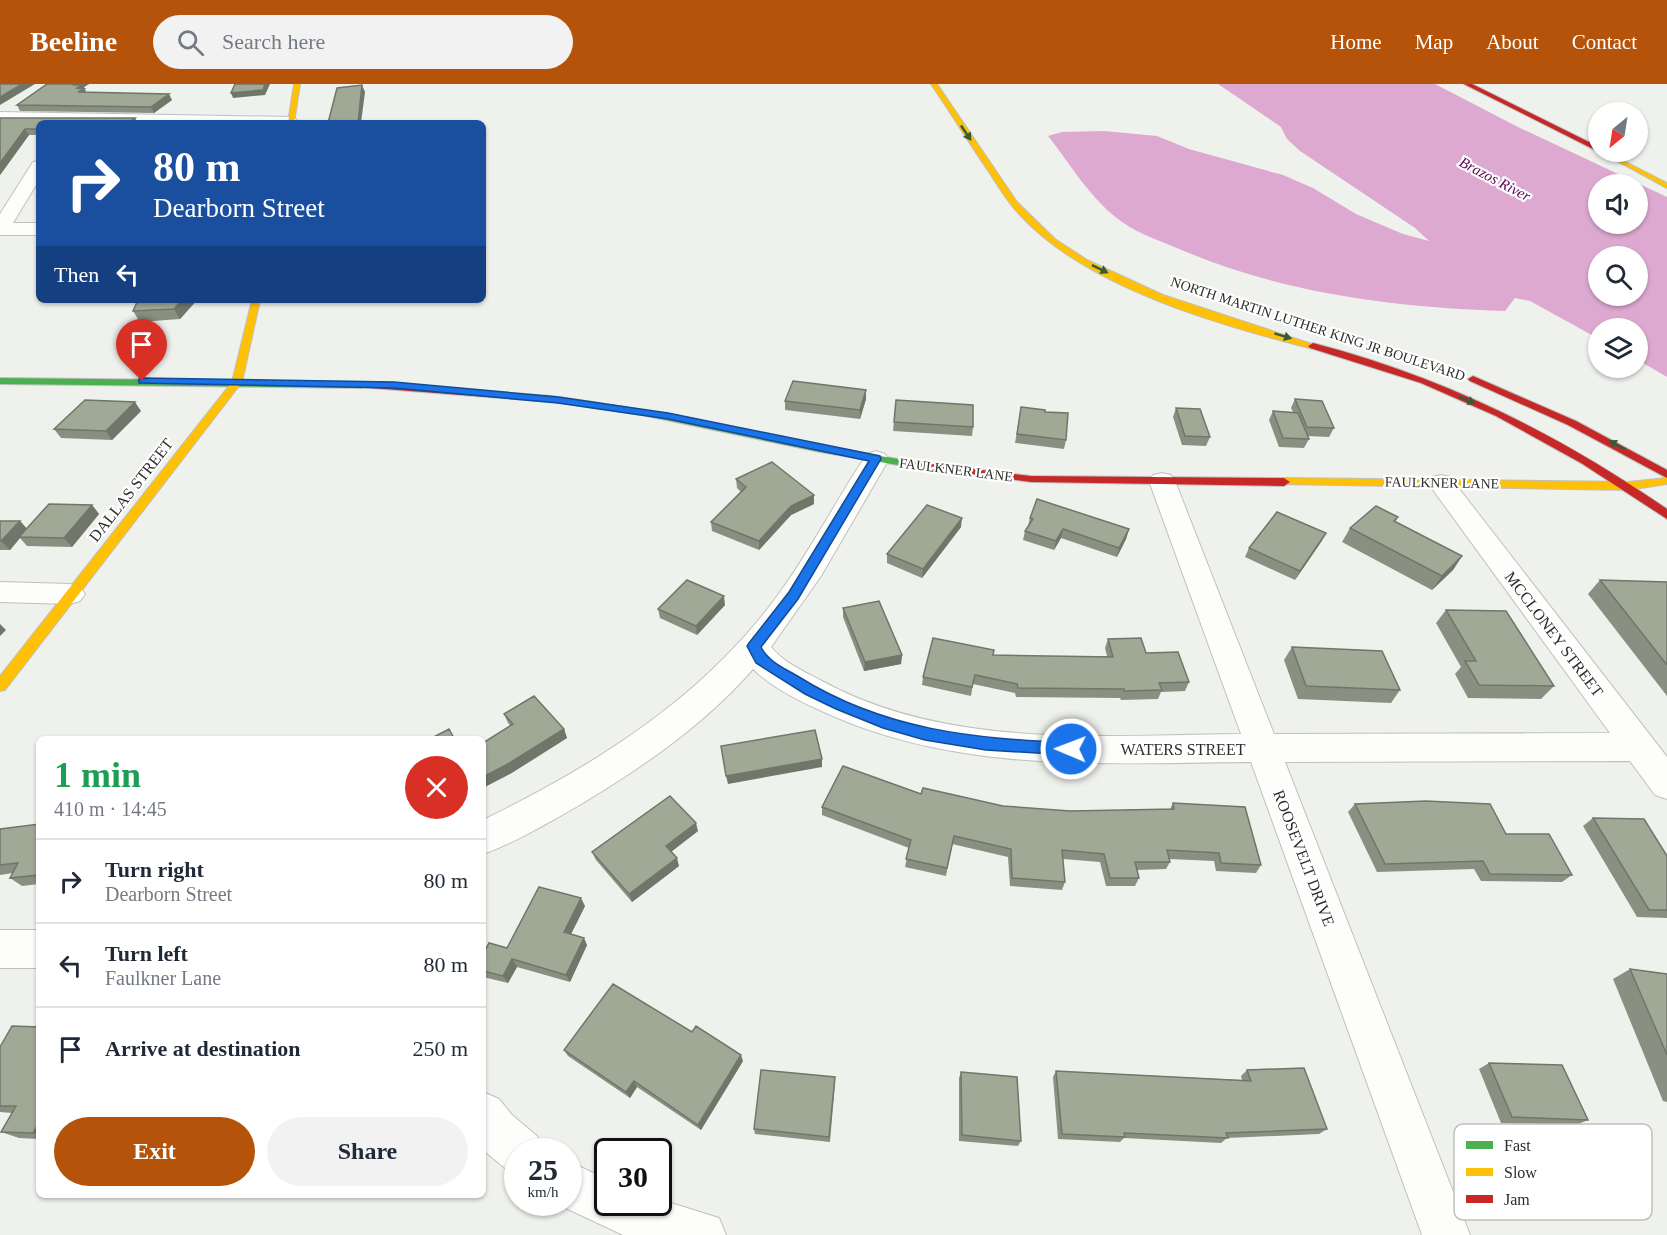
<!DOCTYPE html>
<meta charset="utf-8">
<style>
:root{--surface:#fff;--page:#f2f2f3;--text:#1f2937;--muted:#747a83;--line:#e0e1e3;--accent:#b45309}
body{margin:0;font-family:"Times New Roman",serif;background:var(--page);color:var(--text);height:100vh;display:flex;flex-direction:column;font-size:22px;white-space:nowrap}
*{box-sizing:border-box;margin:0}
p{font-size:20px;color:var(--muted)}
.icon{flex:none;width:33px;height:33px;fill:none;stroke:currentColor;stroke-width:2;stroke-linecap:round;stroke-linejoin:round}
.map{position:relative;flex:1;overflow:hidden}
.drawer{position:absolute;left:36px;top:652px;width:450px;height:462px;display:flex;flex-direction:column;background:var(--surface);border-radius:9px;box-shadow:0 2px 4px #0004}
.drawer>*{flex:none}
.top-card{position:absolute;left:36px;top:36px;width:450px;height:183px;border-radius:9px;box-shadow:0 2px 4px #0004;background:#1a4fa0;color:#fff;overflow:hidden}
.needle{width:39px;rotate:210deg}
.fabs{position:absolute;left:1588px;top:18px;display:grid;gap:12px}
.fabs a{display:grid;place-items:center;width:60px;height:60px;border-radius:50%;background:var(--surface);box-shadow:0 2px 4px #0004;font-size:30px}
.speed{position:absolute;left:504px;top:1054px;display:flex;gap:12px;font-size:30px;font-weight:700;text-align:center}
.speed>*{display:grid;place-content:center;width:78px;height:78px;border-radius:50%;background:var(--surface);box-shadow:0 2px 4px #0004;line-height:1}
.speed small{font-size:15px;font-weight:400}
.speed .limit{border:3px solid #111;border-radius:9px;background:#fff;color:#111}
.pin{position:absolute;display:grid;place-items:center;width:51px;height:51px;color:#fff;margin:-62px -26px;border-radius:50% 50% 50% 0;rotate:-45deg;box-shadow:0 0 6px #0007}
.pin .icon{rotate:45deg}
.me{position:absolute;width:66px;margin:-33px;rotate:271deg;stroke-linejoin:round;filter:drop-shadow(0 0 4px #0008)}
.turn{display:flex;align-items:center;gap:21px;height:126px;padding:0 18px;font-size:27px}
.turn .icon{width:78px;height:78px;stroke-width:2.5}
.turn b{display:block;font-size:42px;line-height:51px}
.then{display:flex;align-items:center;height:57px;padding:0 18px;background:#0003;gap:12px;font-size:22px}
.round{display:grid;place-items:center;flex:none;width:63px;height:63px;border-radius:32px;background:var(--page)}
.head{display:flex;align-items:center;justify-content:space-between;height:102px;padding:0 18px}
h1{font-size:36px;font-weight:700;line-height:45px;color:#1e9e55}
.action{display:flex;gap:12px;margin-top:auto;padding:12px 18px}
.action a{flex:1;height:69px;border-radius:36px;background:var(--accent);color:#fff;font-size:24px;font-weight:700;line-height:69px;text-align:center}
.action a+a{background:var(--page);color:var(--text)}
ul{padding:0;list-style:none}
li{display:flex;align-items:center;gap:18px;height:84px;padding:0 18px;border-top:2px solid var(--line)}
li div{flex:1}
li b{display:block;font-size:22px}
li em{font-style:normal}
header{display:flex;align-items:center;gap:36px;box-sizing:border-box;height:84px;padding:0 30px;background:var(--accent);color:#fff}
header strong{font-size:28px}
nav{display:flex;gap:33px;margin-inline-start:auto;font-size:21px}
.search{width:420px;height:54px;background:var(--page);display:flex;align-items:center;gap:15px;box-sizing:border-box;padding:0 21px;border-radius:33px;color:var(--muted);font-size:22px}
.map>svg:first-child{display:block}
.water{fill:#dda9d1;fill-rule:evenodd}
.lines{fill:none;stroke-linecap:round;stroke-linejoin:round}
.street-casing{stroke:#bfc1be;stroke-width:2}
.fast-casing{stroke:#bfc1be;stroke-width:2}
.slow-casing{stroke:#bfc1be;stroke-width:2}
.jam-casing{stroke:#bfc1be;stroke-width:2}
.street{fill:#fdfdfc;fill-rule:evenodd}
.fast{fill:#4caf50;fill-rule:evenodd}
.slow{fill:#ffc107;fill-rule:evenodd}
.jam{fill:#c62828;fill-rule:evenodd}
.wall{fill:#8a9081}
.shaded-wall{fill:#707669}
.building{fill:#a0a896;stroke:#707669;stroke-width:1.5}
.oneway{fill:#375b38}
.route{fill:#1a73e8;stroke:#114b97;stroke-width:1.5}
.labels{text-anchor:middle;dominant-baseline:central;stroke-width:4.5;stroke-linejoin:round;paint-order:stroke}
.far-street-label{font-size:14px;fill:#2c2e2b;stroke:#fff}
.far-water-label{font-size:15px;font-style:italic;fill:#5d0051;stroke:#fff}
.street-label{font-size:16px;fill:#2c2e2b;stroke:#fff}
.key{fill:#fff;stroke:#c0c0bf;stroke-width:1.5}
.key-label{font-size:16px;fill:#2c2e2b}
</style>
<header>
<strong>Beeline</strong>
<div class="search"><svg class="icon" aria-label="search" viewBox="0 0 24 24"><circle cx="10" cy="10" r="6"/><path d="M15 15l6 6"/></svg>Search here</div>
<nav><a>Home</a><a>Map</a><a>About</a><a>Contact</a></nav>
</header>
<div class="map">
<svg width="1667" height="1151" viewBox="0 0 1667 1151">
<rect width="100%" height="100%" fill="#eff1ed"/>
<path class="water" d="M1218,0H1435L1518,43L1667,113V293L1638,276V244H1599V255L1530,217L1515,214L1505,227C1394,223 1287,210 1184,167C1164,158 1140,151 1122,138C1091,116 1071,81 1048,52L1062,48L1104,47L1157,52L1189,65L1283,91L1313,104L1356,130L1403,150L1429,157L1415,144L1300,67L1287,55L1281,43ZM1599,100H1638V140H1599ZM1599,172H1638V212H1599Z"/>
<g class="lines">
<g class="street-casing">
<path id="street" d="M0,28L292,33L300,38H0Z
M39,77V96L13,139H39V151H0V130L33,78Z
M876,367L885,370L889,375L821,492L771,563C783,578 803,587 820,596C947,666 1101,651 1241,650L1149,397L1153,391L1162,389L1171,391L1175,397L1274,650L1610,649L1428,399L1432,393L1441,391L1450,393L1667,673V715L1655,711L1630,677L1285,678L1470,1151H1422L1251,678C1108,679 960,690 826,629C801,618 772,604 753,585C700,646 627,694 557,734C533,747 509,761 483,770V736C592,683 698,617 772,519C808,472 834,419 867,370Z
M0,498L70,500L80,503L85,510L80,517L70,520L0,518Z
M0,846H39V884H0Z
M483,1008L499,1015L512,1031L537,1052L544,1068H518V1090L505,1084L483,1066Z
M568,1077L608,1096V1119H658V1115L719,1134L726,1151H623L555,1119H568Z"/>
</g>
<g class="fast-casing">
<path id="fast" d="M0,294L362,298L367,301L362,304L0,300Z
M552,312C672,328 790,358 910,377L915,380L910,383L820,368L642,331L548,317L547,315Z"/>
</g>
<g class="slow-casing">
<path id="slow" d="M294,0H300L294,39H288Z
M931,0H937L1017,118L1055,155L1087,176L1163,211L1318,262L1313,265C1220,241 1088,204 1021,132C1008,119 999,103 989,88C969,59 951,29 931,0Z
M1599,67L1606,68L1667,99V104Z
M252,216H260L242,298L5,606L0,607V592L232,298Z
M1284,394L1628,398L1667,394V400L1628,406L1280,400L1278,398Z"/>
</g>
<g class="jam-casing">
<path id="jam" d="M1464,0H1472L1599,63V68H1601L1597,67Z
M1313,259C1444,293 1556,349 1667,425V435L1581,379L1496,332L1421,299L1310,264L1308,262Z
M1473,292L1576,337L1667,386V394L1568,341L1470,297L1468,295Z
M362,298L552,312L557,315L552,318L358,303L357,301Z
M910,377L1031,392L1284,394L1290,398L1284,402L1031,398L906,382V378Z"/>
</g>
<use href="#street" class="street"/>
<use href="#fast" class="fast"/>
<use href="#slow" class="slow"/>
<use href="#jam" class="jam"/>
</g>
<path class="wall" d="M47,0H89L84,3L86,8L172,16L154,29L20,27L17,21Z
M0,34L39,39V51H29L0,91Z
M197,216L180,235L140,238L133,227Z
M866,315L860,335L785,326V317Z
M1295,315L1334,344L1329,353L1307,352L1309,355L1304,364L1279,363L1269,336L1273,327L1293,328L1291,324Z
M896,316L973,343L972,352L893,347Z
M1021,323L1045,328L1066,356L1064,365L1015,359Z
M1176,324L1210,353L1206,362L1182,361L1173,333Z
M141,327L112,356L61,354L54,345Z
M736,395L814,420L791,431L759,466L712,447L711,438L741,408L737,404Z
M92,421L99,430L72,463L27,462L20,454L10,466H0V437H20L27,445Z
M1398,433L1395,438L1462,472L1453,486L1432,506L1342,458L1350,444Z
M1030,434L1129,445L1126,455L1117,473L1061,454L1054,466L1023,456L1025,447L1028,442Z
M961,443L922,494L887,479V470Z
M1326,449L1321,458L1295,496L1245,473L1249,464Z
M1600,496L1667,498V612L1588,510Z
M725,521L697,551L660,534L658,525Z
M843,524L902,571L901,580L864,587L843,533Z
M1446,526L1554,602L1541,615L1468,614L1455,590L1461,583L1436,539Z
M1108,555L1146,569L1189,598L1185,607L1161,608L1158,615L1121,616L1120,614L1016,613L1015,609L973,600L971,612L922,601L923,593L1107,572L1105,564Z
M1292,563L1400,606L1391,619L1298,615L1284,576Z
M504,630L564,645L567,654L510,690L511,642L508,639Z
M921,710L1003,722L1070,727L1170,725L1173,719L1261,781L1256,789L1216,787L1214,777L1169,775L1170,778L1166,785L1137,786L1139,794L1135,802H1106L1100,778L1063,775L1065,798L1062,806L1010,802L1008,773L952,760L946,792L905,783L909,764L822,731V723Z
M1355,720L1506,750L1572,791L1562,798L1481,797L1474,785L1377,788L1348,728Z
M1593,734L1667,772V834L1637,833L1583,742Z
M39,740V800L22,802L10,794L13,789L0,791V745Z
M698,747L671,768L679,782L632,818L596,776L592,768Z
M585,822L571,850L587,861L570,898L517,883L508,899L483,893V870L507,864Z
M1630,885L1667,890V1018L1663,1017L1613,895Z
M39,943V1055L19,1054L1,1048L12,1029L0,1028V963Z
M692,948L743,977L701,1046L637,1003L630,1014L568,972L564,966Z
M1489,979L1588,1036L1576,1041L1501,1039L1479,985Z
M1247,986L1327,1045L1319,1050L1227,1054L1221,1059L1124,1054L1120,1058L1058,1055L1053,993L1056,987L1242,996L1241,992Z
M961,988L1021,1057L1018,1062L959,1057V994Z
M835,999L830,1058L755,1050L754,1045Z"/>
<path class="shaded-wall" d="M22,0H35L0,21V13Z
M75,0H89L84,3L87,11L77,7Z
M265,0H270L265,11L233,14L231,9Z
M362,1L365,8L361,39H358Z
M169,10L172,16L154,29L151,23Z
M135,34L138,39H128Z
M25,45L29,51L0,91V79Z
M182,216H197L180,235L174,225Z
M866,306V315L860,335V326Z
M135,318L141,327L112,356L106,347Z
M814,411V420L791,431L759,466V457L791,422Z
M92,421L99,430L72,463L64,454Z
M962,434L961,443L922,494L923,485Z
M20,437L28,446L19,453L20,454L10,466L1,457Z
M1063,445L1061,454L1054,466L1056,457Z
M1129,445L1126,455L1117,473L1119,464Z
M1326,449L1321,458L1295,496L1300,487Z
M1462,472L1453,486L1432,506L1442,492Z
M724,512L725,521L697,551L696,542Z
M0,540L6,546L0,552Z
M902,571L901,580L864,587L865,578Z
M564,645L567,654L510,690L483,704V693Z
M822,675V683L728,700L726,692Z
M696,739L698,747L668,770L666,762Z
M677,774L679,782L632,818L629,810Z
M581,814L585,822L568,856L564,848Z
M584,854L587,861L570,898L566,891Z
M512,875L517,883L508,899L503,892Z
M741,971L743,977L701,1046L698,1041Z
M634,997L637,1003L630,1014L626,1008Z
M39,1038V1051L33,1049Z"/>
<path class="building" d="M0,0H22L0,13Z
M47,0H75L74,1H83L77,4L84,5L78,8L169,10L151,23L17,21Z
M235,0H265L263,6L231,9Z
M362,1L358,39H328L337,4Z
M0,34H135L128,39H39V45H25L0,79Z
M138,216H182L174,225L133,227Z
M793,297L866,306L860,326L785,317Z
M1295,315L1322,317L1334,344L1307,343Z
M85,316L135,318L106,347L54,345Z
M896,316L973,321V343L894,338Z
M1021,323L1045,326V328L1068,329L1066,356L1017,350Z
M1176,324L1200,325L1210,353L1185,352Z
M1273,327L1298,329L1309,355L1283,354Z
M772,378L814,411L791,422L759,457L711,438L746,403L736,395Z
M1037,415L1129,445L1119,464L1063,445L1056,457L1025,447L1033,435L1030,434Z
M49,420L92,421L64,454L19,453Z
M927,421L962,434L923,485L887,470Z
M1376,422L1398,433L1394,437L1462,472L1442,492L1350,444Z
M1277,428L1326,449L1300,487L1249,464Z
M0,437H20L1,457H0Z
M687,496L724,512L696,542L658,525Z
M1600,496L1667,498V581Z
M879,517L902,571L865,578L843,524Z
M1446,526L1506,527L1554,602L1479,601L1465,577H1476Z
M933,554L994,566L993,571L1113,573L1108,555L1141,554L1146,569L1178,568L1189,598L1159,599L1162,606L1124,607V605L1018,604L1017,600L975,591L972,603L923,593Z
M1292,563L1382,567L1400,606L1306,602Z
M534,612L564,645L506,681L483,693V659L513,640L504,630Z
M449,645L455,656H428Z
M815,646L822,675L726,692L721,662Z
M843,682L921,710L923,704L1003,722L1070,727L1174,725L1173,719L1245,723L1261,781L1221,779L1219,769L1167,766L1170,778H1135L1139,794H1110L1104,770L1062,766L1065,798L1012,794L1011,765L954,752L947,784L906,775L911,756L822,723Z
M670,712L696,739L666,762L677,774L629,810L592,768Z
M1426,717L1490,720L1506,750H1549L1572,791L1490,790L1483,777L1385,780L1355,720Z
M1593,734L1644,735L1667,772V826H1649Z
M39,740V791L10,794L18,779L0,781V745Z
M539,803L581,814L564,848L584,854L566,891L512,875L503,892L483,887V870L489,859L507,864Z
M1630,885L1667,890V971Z
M613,900L692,948L696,942L741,971L698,1041L634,997L626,1008L564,966Z
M12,942L39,943V1038L33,1049L1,1048L16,1022H0V963Z
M1489,979L1562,981L1588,1036L1512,1033Z
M1304,984L1327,1045L1226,1049L1228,1054L1124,1049L1125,1053L1062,1050L1056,987L1251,997L1247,986Z
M761,986L835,993L829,1053L754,1045Z
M961,988L1017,993L1021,1057L962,1051Z"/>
<defs><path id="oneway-solid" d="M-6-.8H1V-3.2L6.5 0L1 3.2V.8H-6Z" transform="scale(1.5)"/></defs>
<g class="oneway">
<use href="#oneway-solid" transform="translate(966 49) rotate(56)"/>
<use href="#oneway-solid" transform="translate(1100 185) rotate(26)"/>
<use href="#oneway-solid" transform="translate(1283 252) rotate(17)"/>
<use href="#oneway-solid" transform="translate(1467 316) rotate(23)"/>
<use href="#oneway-solid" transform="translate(1617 361) rotate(-151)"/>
</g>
<path class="route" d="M142,294L394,298L558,313L668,329L880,372L881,375L798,515L761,563C768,578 786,585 799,593C886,647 973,654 1071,659L1077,661L1079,665L1077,669L1071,671L986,666L925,656L883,644L836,625L805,610L756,579L747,562L749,559L789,508L869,377L668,335L558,319L394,304L139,299V295Z"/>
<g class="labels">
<g class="far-street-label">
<text transform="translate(1318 245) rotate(18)">NORTH MARTIN LUTHER KING JR BOULEVARD</text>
<text transform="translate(956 386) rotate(7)">FAULKNER LANE</text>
<text transform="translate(1442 399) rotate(1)">FAULKNER LANE</text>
</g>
<g class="far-water-label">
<text transform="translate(1495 95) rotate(28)">Brazos River</text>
</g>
<g class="street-label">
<text transform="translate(131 406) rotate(-52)">DALLAS STREET</text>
<text transform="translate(1554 550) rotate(53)">MCCLONEY STREET</text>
<text x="1183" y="665">WATERS STREET</text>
<text transform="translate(1304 774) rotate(69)">ROOSEVELT DRIVE</text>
</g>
</g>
<rect x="1454" y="1040" width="198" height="96" rx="9" class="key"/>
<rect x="1466" y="1057" width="27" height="8" fill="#4caf50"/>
<rect x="1466" y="1084" width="27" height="8" fill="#ffc107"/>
<rect x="1466" y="1111" width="27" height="8" fill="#c62828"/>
<g class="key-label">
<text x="1504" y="1067">Fast</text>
<text x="1504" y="1094">Slow</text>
<text x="1504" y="1121">Jam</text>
</g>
</svg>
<div class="fabs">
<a><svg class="needle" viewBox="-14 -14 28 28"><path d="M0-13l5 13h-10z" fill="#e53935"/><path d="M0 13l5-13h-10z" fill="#747a83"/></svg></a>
<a><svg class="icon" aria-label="sound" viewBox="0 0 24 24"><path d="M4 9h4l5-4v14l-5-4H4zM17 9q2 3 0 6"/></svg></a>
<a><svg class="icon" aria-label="search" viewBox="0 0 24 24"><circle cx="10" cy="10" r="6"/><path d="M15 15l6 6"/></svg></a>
<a><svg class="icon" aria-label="layers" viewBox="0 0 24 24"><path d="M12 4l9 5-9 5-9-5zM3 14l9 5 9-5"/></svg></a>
</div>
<div class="speed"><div>25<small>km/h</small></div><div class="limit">30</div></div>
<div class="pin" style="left:142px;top:297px;background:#d93025"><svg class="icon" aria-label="arrive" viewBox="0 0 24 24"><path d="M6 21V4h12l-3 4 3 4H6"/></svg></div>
<svg class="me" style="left:1071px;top:665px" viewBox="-20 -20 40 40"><circle r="17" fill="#1a73e8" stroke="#fff" stroke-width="3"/><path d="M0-11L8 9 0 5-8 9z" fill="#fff"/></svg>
<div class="top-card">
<div class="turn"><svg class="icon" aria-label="right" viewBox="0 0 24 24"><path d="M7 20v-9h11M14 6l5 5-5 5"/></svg><div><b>80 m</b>Dearborn Street</div></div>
<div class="then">Then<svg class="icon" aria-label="left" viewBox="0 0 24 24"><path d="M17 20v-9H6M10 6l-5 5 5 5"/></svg></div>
</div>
<section class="drawer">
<div class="head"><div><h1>1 min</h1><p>410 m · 14:45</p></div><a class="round" style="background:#d93025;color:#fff"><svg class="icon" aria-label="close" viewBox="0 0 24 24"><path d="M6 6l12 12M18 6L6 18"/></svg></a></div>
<ul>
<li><svg class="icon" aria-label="right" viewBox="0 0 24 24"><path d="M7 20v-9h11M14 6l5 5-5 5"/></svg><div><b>Turn right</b><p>Dearborn Street</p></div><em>80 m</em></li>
<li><svg class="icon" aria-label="left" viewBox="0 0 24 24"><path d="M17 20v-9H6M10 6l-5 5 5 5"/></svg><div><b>Turn left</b><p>Faulkner Lane</p></div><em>80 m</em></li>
<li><svg class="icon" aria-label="arrive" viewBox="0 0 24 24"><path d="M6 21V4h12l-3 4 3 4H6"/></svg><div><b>Arrive at destination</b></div><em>250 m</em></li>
</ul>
<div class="action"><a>Exit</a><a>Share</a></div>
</section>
</div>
